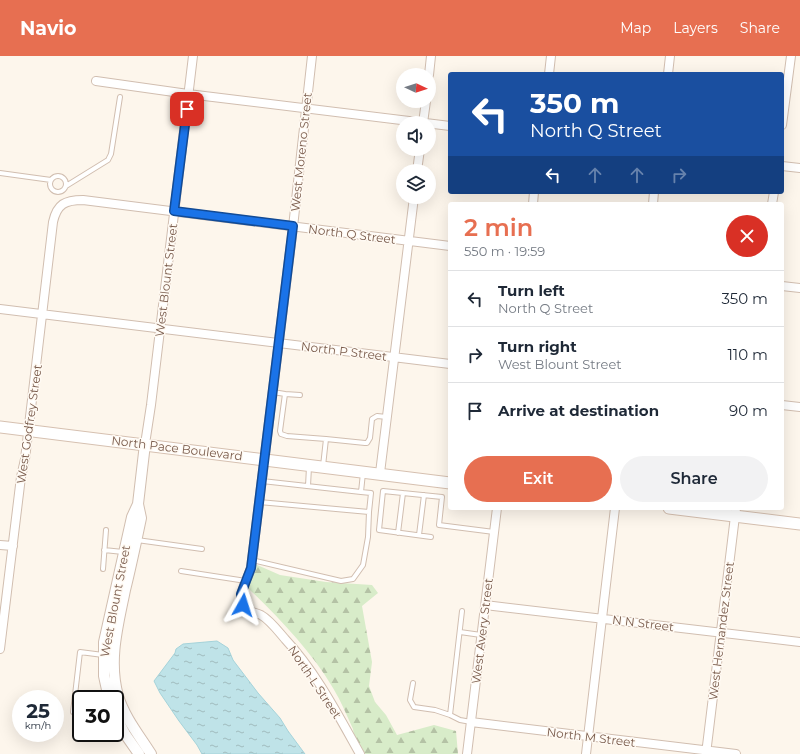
<!DOCTYPE html>
<meta charset="utf-8">
<style>
:root{--surface:#fff;--page:#f2f2f3;--text:#1f2937;--muted:#747a83;--line:#e0e1e3;--accent:#e76f51}
body{margin:0;font-family:Montserrat,sans-serif;background:var(--page);color:var(--text);height:100vh;display:flex;flex-direction:column;font-size:15px;white-space:nowrap}
*{box-sizing:border-box;margin:0}
p{font-size:13px;color:var(--muted)}
.icon{flex:none;width:22px;height:22px;fill:none;stroke:currentColor;stroke-width:2;stroke-linecap:round;stroke-linejoin:round}
.map{position:relative;flex:1;overflow:hidden}
.panel{position:absolute;left:448px;top:146px;width:336px;height:308px;display:flex;flex-direction:column;background:var(--surface);border-radius:4px;box-shadow:0 4px 16px #0002}
.panel>*{flex:none}
.guide{position:absolute;left:448px;top:16px;width:336px;height:122px;border-radius:4px;box-shadow:0 4px 16px #0002;background:#1a4fa0;color:#fff;overflow:hidden}
.needle{width:26px;rotate:94deg}
.tools{position:absolute;left:396px;top:12px;display:grid;gap:8px}
.tools a{display:grid;place-items:center;width:40px;height:40px;border-radius:50%;background:var(--surface);box-shadow:0 4px 16px #0002;font-size:20px}
.speed{position:absolute;left:12px;top:634px;display:flex;gap:8px;font-size:20px;font-weight:700;text-align:center}
.speed>*{display:grid;place-content:center;width:52px;height:52px;border-radius:50%;background:var(--surface);box-shadow:0 4px 16px #0002;line-height:1}
.speed small{font-size:10px;font-weight:400}
.speed .limit{border:2px solid #111;border-radius:6px;background:#fff;color:#111}
.pin{position:absolute;display:grid;place-items:center;width:34px;height:34px;color:#fff;margin:-17px;border-radius:8px;box-shadow:0 2px 6px #0006}
.me{position:absolute;width:44px;margin:-22px;rotate:6deg;stroke-linejoin:round;filter:drop-shadow(0 0 3px #0008)}
.turn{display:flex;align-items:center;gap:14px;height:84px;padding:0 16px;font-size:18px}
.turn .icon{width:52px;height:52px;stroke-width:2.5}
.turn b{display:block;font-size:28px;line-height:34px}
.lanes{display:flex;align-items:center;height:38px;padding:0 16px;background:#0003;justify-content:center;gap:20px;direction:ltr}
.lanes .off{opacity:.35}
.round{display:grid;place-items:center;flex:none;width:42px;height:42px;border-radius:21px;background:var(--page)}
.summary{display:flex;align-items:center;justify-content:space-between;height:68px;padding:0 16px}
h1{font-size:24px;font-weight:600;line-height:30px;color:var(--accent)}
.cta{display:flex;gap:8px;margin-top:auto;padding:8px 16px}
.cta a{flex:1;height:46px;border-radius:24px;background:var(--accent);color:#fff;font-size:16px;font-weight:600;line-height:46px;text-align:center}
.cta a+a{background:var(--page);color:var(--text)}
ul{padding:0;list-style:none}
li{display:flex;align-items:center;gap:12px;height:56px;padding:0 16px;border-top:1px solid var(--line)}
li div{flex:1}
li b{display:block;font-size:15px}
li em{font-style:normal}
header{display:flex;align-items:center;gap:24px;box-sizing:border-box;height:56px;padding:0 20px;background:var(--accent);color:#fff}
header strong{font-size:19px}
nav{display:flex;gap:22px;margin-inline-start:auto;font-size:14px}
.map>svg:first-child{display:block}
.forest{fill:url(#forest-firs)}
.water{fill:url(#water-ripples);stroke:#a5d3da}
.lines{fill:none;stroke-linecap:round;stroke-linejoin:round}
.service-casing{stroke:#d1beb0;stroke-width:6}
.minor-casing{stroke:#d1beb0;stroke-width:10}
.tertiary-casing{stroke:#d1beb0;stroke-width:12}
.secondary-casing{stroke:#d6c0b0;stroke-width:13}
.service{stroke:#fff;stroke-width:4}
.minor{stroke:#fff;stroke-width:8}
.tertiary{stroke:#fff;stroke-width:10}
.secondary{stroke:#fff;stroke-width:11}
.route-casing{stroke:#114b97;stroke-width:10}
.route{stroke:#1a73e8;stroke-width:7}
.labels{text-anchor:middle;dominant-baseline:central;stroke-width:3;stroke-linejoin:round;paint-order:stroke}
.street-label{font-size:12px;fill:#7a5c4d;stroke:#fffaf3}
</style>
<header>
<strong>Navio</strong>
<nav><a>Map</a><a>Layers</a><a>Share</a></nav>
</header>
<div class="map">
<svg width="800" height="698" viewBox="0 0 800 698">
<defs>
<pattern id="forest-firs" width="22" height="20" patternUnits="userSpaceOnUse"><rect width="22" height="20" fill="#d8ecc9"/><path d="M5 1l3.5 6h-7zM16 11l3.5 6h-7z" fill="#b4c2a5"/></pattern>
<pattern id="water-ripples" width="26" height="14" patternUnits="userSpaceOnUse"><rect width="26" height="14" fill="#bfe3e8"/><path d="M2 4q2-2 4 0t4 0M15 11q2-2 4 0t4 0" fill="none" stroke="#a0bbbe"/></pattern>
</defs>
<rect width="100%" height="100%" fill="#fdf6ec"/>
<path class="forest" d="M255,508L280,519L326,526L372,529L378,537L362,550L372,606L369,630L375,646L386,659L397,679L434,669L456,675L458,698H365L354,680L353,673C347,660 341,645 333,632C311,595 279,562 248,532Z"/>
<path class="water" d="M217,585L228,592L233,604L258,637L280,662L288,675L305,698H202L197,689L179,665L160,637L154,625L175,597L176,593L183,588Z"/>
<g class="lines">
<g class="service-casing">
<path id="service" d="M0,117L51,124
M50 128a8 8 0 1 1 16 0a8 8 0 1 1-16 0Z
M66,130L108,104L111,98L120,41
M273,336L285,338L280,375L281,378L287,380L326,383
M285,338L300,339
M323,410L326,383L365,387H367L370,382L372,363L377,360L387,361
M262,425L361,436L363,417
M308,430L309,411
M259,446L369,456L371,437L361,436
M398,477L403,437
M419,479L424,439
M431,481L379,474L383,435L442,441L439,469L494,476
M137,484L202,493
M104,494L123,496
M252,504L341,525L353,523L363,509L368,481L369,456
M103,513L106,474
M181,515L246,525
M462,555L450,659L460,664L471,666
M460,576L481,579
M413,627L410,644L414,651L435,654L450,659
M73,656L80,596L103,599"/>
</g>
<g class="minor-casing">
<path id="minor" d="M312,0L293,171L251,512C248,522 239,536 242,547C245,557 253,555 261,559C270,564 278,575 285,583C316,616 338,659 360,698
M549,18L551,0
M668,18L670,0
M429,19L431,0
M96,25L188,38L450,70
M423,67L426,45
M782,69L791,0
M782,110L800,112
M417,115L420,93
M533,148L534,136
M653,148L654,136
M772,148L774,136
M782,230L800,232
M0,253L450,308
M782,349L800,351
M145,388L151,349L193,0
M380,417L414,141
M0,489L13,490
M485,549L800,586
M0,593L21,421L25,403L53,166C57,148 65,144 83,144L450,190
M471,666L736,698
M467,698L497,452
M586,698L615,452
M706,698L736,452"/>
</g>
<g class="tertiary-casing">
<path id="tertiary" d="M145,388L138,448L141,462C136,486 131,510 125,534C118,569 108,604 118,640C125,662 139,679 151,698
M109,643L104,620V586L132,461L138,448
M115,659L125,678L139,698"/>
</g>
<g class="secondary-casing">
<path id="secondary" d="M0,371L450,427
M669,452L800,468"/>
</g>
<use href="#service" class="service"/>
<use href="#minor" class="minor"/>
<use href="#tertiary" class="tertiary"/>
<use href="#secondary" class="secondary"/>
</g>
<g class="lines">
<g class="route-casing">
<path id="route" d="M187,53L174,155L293,170L251,512L241,538L243,549"/>
</g>
<use href="#route" class="route"/>
</g>
<g class="labels">
<g class="street-label">
<text transform="translate(301 96) rotate(-84)">West Moreno Street</text>
<text transform="translate(352 178) rotate(7)">North Q Street</text>
<text transform="translate(166 224) rotate(-83)">West Blount Street</text>
<text transform="translate(344 295) rotate(7)">North P Street</text>
<text transform="translate(29 368) rotate(-82)">West Godfrey Street</text>
<text transform="translate(177 392) rotate(7)">North Pace Boulevard</text>
<text transform="translate(115 545) rotate(-79)">West Blount Street</text>
<text transform="translate(643 567) rotate(7)">N N Street</text>
<text transform="translate(482 575) rotate(-83)">West Avery Street</text>
<text transform="translate(721 575) rotate(-83)">West Hernandez Street</text>
<text transform="translate(315 626) rotate(56)">North L Street</text>
<text transform="translate(591 681) rotate(7)">North M Street</text>
</g>
</g>
</svg>
<div class="tools">
<a><svg class="needle" viewBox="-14 -14 28 28"><path d="M0-13l5 13h-10z" fill="#e53935"/><path d="M0 13l5-13h-10z" fill="#747a83"/></svg></a>
<a><svg class="icon" aria-label="sound" viewBox="0 0 24 24"><path d="M4 9h4l5-4v14l-5-4H4zM17 9q2 3 0 6"/></svg></a>
<a><svg class="icon" aria-label="layers" viewBox="0 0 24 24"><path d="M12 4l9 5-9 5-9-5zM3 14l9 5 9-5"/></svg></a>
</div>
<div class="speed"><div>25<small>km/h</small></div><div class="limit">30</div></div>
<div class="pin" style="left:187px;top:53px;background:#d93025"><svg class="icon" aria-label="arrive" viewBox="0 0 24 24"><path d="M6 21V4h12l-3 4 3 4H6"/></svg></div>
<svg class="me" style="left:243px;top:549px" viewBox="-20 -20 40 40"><path d="M0-17L14 15 0 8-14 15z" fill="#1a73e8" stroke="#fff" stroke-width="4"/></svg>
<div class="guide">
<div class="turn"><svg class="icon" aria-label="left" viewBox="0 0 24 24"><path d="M17 20v-9H6M10 6l-5 5 5 5"/></svg><div><b>350 m</b>North Q Street</div></div>
<div class="lanes"><svg class="icon" aria-label="left" viewBox="0 0 24 24"><path d="M17 20v-9H6M10 6l-5 5 5 5"/></svg><svg class="icon off" aria-label="ahead" viewBox="0 0 24 24"><path d="M12 20V5M6 11l6-6 6 6"/></svg><svg class="icon off" aria-label="ahead" viewBox="0 0 24 24"><path d="M12 20V5M6 11l6-6 6 6"/></svg><svg class="icon off" aria-label="right" viewBox="0 0 24 24"><path d="M7 20v-9h11M14 6l5 5-5 5"/></svg></div>
</div>
<section class="panel">
<div class="summary"><div><h1>2 min</h1><p>550 m · 19:59</p></div><a class="round" style="background:#d93025;color:#fff"><svg class="icon" aria-label="close" viewBox="0 0 24 24"><path d="M6 6l12 12M18 6L6 18"/></svg></a></div>
<ul>
<li><svg class="icon" aria-label="left" viewBox="0 0 24 24"><path d="M17 20v-9H6M10 6l-5 5 5 5"/></svg><div><b>Turn left</b><p>North Q Street</p></div><em>350 m</em></li>
<li><svg class="icon" aria-label="right" viewBox="0 0 24 24"><path d="M7 20v-9h11M14 6l5 5-5 5"/></svg><div><b>Turn right</b><p>West Blount Street</p></div><em>110 m</em></li>
<li><svg class="icon" aria-label="arrive" viewBox="0 0 24 24"><path d="M6 21V4h12l-3 4 3 4H6"/></svg><div><b>Arrive at destination</b></div><em>90 m</em></li>
</ul>
<div class="cta"><a>Exit</a><a>Share</a></div>
</section>
</div>
